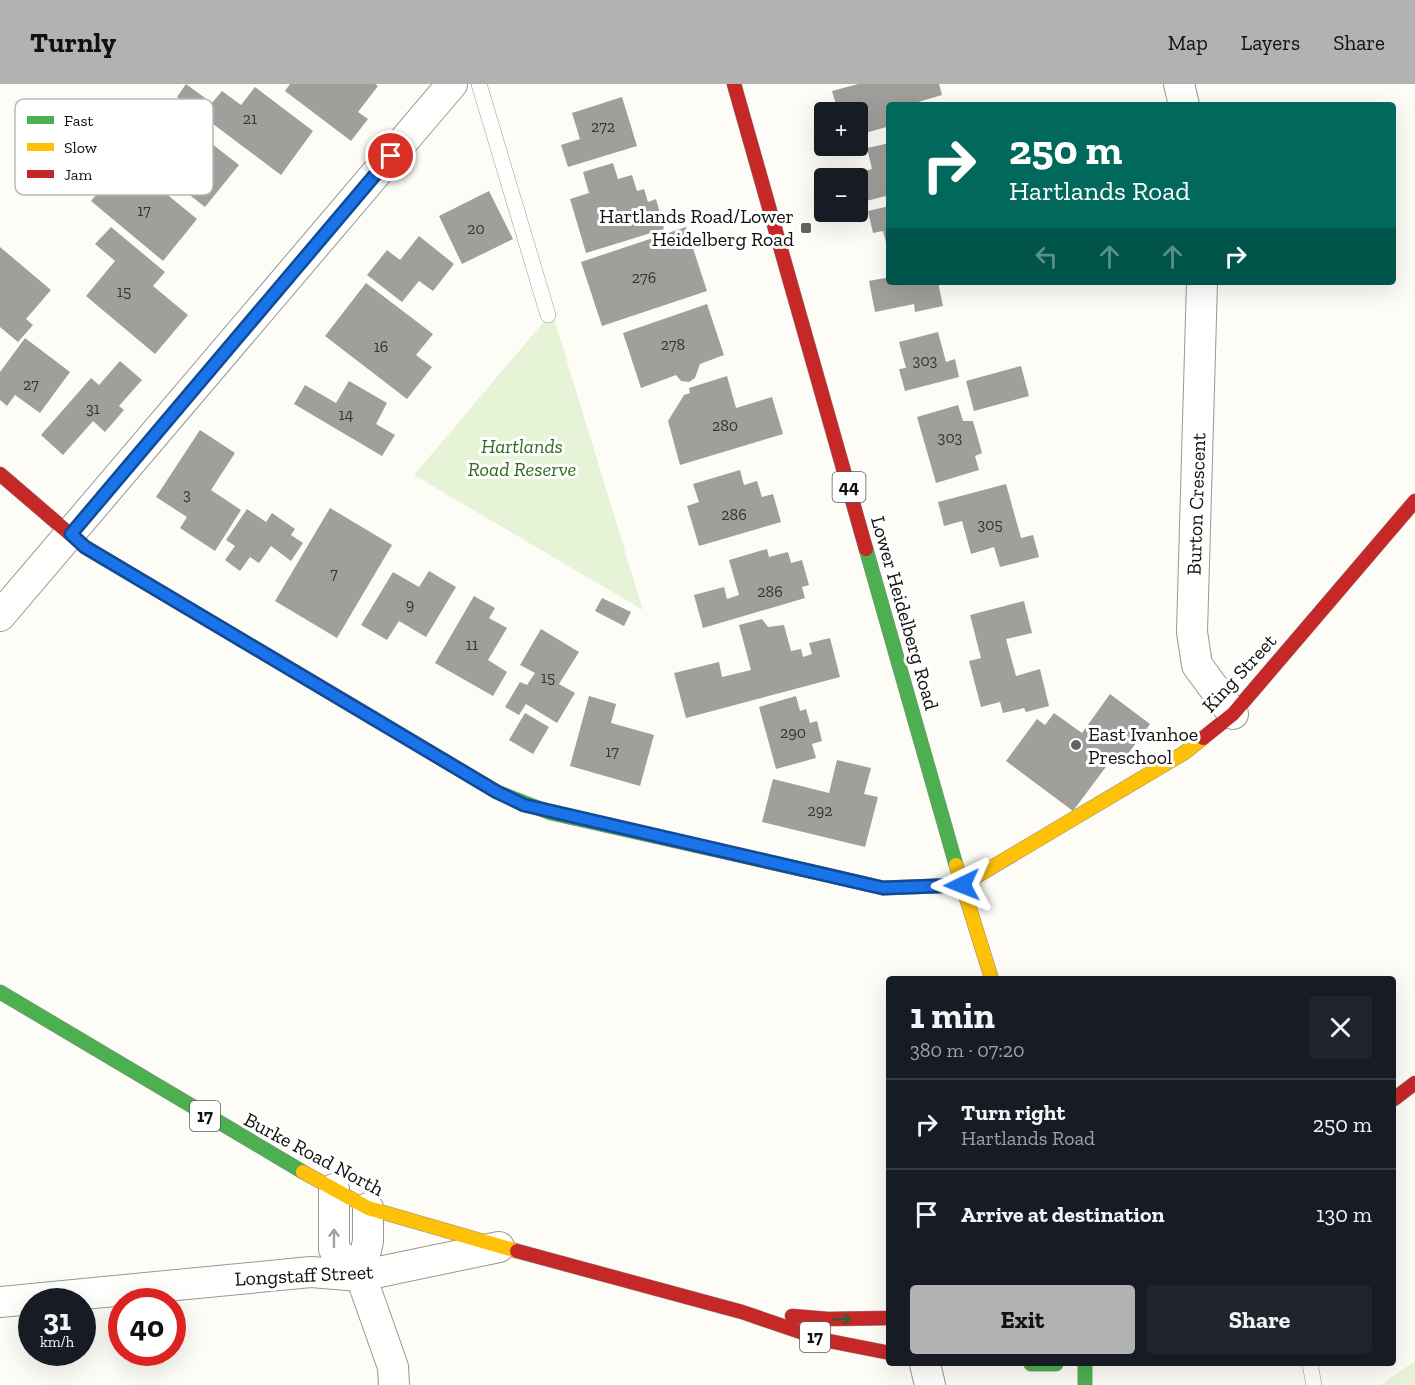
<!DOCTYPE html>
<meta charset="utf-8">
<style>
:root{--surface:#171b24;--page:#20242c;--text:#f1f3f6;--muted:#9ea1a6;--line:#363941;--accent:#b2b2b3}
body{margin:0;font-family:"Zilla Slab",serif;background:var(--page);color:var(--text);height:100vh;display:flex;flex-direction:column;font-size:22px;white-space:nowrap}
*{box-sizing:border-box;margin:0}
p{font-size:20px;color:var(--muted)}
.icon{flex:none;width:33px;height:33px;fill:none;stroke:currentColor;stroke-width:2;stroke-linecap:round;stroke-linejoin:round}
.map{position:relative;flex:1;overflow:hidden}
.side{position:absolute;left:886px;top:892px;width:510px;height:390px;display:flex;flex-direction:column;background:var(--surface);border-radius:6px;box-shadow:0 6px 24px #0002}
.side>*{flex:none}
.top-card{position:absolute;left:886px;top:18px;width:510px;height:183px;border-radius:6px;box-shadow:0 6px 24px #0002;background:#00695c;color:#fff;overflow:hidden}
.tools{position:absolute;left:814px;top:18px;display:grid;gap:12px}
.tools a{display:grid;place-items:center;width:54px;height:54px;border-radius:6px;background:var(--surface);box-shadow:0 6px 24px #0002;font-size:30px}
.speed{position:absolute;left:18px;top:1204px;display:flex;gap:12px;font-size:30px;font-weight:700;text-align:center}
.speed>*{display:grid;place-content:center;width:78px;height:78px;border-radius:50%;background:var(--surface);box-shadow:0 6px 24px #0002;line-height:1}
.speed small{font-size:15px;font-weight:400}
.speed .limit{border:9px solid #d22;background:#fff;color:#111}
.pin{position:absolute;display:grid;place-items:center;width:51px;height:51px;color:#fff;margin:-26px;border:3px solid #fff;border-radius:50%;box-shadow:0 2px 6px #0007}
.me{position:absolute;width:66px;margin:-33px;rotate:268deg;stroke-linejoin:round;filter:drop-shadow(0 0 4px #0008)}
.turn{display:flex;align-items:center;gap:21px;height:126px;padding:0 24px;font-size:27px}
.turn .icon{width:78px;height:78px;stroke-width:2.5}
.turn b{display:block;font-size:42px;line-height:51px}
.lanes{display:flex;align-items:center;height:57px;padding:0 24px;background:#0003;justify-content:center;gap:30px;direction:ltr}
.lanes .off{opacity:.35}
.round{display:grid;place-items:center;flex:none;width:63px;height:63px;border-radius:6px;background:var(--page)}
.summary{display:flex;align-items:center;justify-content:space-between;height:102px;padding:0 24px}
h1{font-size:36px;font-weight:800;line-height:45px}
.action{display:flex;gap:12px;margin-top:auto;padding:12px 24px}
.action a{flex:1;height:69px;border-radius:6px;background:var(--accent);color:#111;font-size:24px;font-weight:800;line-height:69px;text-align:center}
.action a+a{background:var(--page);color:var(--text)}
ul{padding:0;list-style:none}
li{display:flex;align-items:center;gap:18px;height:90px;padding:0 24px;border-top:2px solid var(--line)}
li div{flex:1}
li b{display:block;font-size:22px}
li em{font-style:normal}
header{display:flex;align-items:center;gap:36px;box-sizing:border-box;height:84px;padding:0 30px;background:var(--accent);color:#111}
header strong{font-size:28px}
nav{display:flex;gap:33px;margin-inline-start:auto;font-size:21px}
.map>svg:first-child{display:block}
.green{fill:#e7f3d7}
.building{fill:#a19f9c}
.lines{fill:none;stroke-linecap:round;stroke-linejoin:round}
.lane-casing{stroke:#979795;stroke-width:16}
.street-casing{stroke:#979795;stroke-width:32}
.fast-casing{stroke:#8e8d8b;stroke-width:15}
.slow-casing{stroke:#8e8d8b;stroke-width:15}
.jam-casing{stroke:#8e8d8b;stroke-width:15}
.lane{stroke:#fffffe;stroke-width:15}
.street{stroke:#fffffe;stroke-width:30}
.fast{stroke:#4caf50;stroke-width:14}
.slow{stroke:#ffc107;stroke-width:14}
.jam{stroke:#c62828;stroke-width:14}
.oneway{stroke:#a0a09f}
.oneway2{stroke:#2e6030}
.route-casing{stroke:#114b97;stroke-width:15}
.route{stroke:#1a73e8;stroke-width:10}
.poi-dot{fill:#646362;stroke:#fff;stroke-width:2}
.labels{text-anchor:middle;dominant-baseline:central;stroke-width:6;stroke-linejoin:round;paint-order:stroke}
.number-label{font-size:16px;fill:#353434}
.shield{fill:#fff;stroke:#585858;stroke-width:1.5}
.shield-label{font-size:18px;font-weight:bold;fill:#111}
.poi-label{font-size:20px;fill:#111;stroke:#fff;text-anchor:end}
.park-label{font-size:20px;font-style:italic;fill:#2f6b1f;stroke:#fff}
.street-label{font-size:20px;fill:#111;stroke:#fff}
.key{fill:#fff;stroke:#b8b8b8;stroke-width:1.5}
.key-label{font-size:16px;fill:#111}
</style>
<header>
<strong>Turnly</strong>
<nav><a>Map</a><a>Layers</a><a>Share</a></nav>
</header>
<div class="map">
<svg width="1415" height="1301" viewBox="0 0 1415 1301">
<rect width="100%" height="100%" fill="#fdfcf7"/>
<path class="green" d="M552,228L643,526L414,391Z
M1415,1277V1301H1379H1381Z"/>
<path class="building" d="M186,0L212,19L222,7L241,21L255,3L313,47L281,91L177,13Z
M290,0H375L378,2L358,28L368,35L351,57L285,7Z
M858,0H939L942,11L908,21H890V42L858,51V28H838L832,7Z
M622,13L637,62L568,83L561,61L580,55L572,29Z
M161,37L176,48L184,38L239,81L205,123L136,69Z
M890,59V111L858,119V94H835L872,85L867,64Z
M125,76L197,135L163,177L91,117Z
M613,79L618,95L632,91L637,107L644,105L648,118L656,115L664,145L586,169L570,115L589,109L583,88Z
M489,107L513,155L462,180L439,132Z
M890,122V170H889L883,147L873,149L868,127Z
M111,143L165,188L153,202L188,231L155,270L86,212L115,177L95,160Z
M686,143L707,207L602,242L581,178Z
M419,152L454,180L433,207L419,197L402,218L367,191L387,166L400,176Z
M0,163L51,206L26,235L33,241L18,258L0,243Z
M890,193V198H938L943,222L915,228L914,220L875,228L869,197Z
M366,199L433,250L416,271L432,283L407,315L325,252Z
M707,220L724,271L700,280L695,294L689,298L681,297L676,291L641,304L623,249Z
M938,248L946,278L955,275L959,293L905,307L899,285L906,284L899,258Z
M25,254L70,288L40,329L15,311L7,322L0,316V288Z
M120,277L142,296L119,322L124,326L105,348L93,337L63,371L41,351L91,294L99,301Z
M1021,282L1029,312L974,327L966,297Z
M727,292L736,324L772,313L783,350L680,381L668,337L684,311L690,309L689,304Z
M349,297L387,319L376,340L395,351L382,372L294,320L305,301L336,319Z
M958,321L963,337H973L982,369L975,372L979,386L936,399L917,333Z
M200,346L235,369L211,406L241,426L215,467L180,444L187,433L156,413Z
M740,386L744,401L757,397L762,413L773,410L781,438L699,462L687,422L699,418L693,400Z
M1006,400L1021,454L1033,451L1039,473L1000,483L994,463L971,470L962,437L944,442L938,418Z
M330,424L392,461L337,554L275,517Z
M247,425L266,438L272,429L295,445L291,451L303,459L291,477L271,462L259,479L250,473L240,487L225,476L235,462L226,456Z
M767,465L769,473L788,468L791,479L802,476L809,501L802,503L805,514L703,544L694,511L724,503L727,515L739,511L729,476Z
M429,487L456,503L426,553L399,537L387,556L361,541L393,488L419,503Z
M474,512L495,524L489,534L507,544L488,576L507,588L493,612L435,579Z
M602,514L631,528L624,542L595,527Z
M1024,517L1032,549L1006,555L1016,592L1040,585L1049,622L1026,628L1024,624L1003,629L1000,618L981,623L969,577L981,574L970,531Z
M762,535L768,543L784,541L791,567L801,565L803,573L812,570L809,559L830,554L840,593L686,634L674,589L719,578L722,593L751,586L739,541Z
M541,545L579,568L559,600L575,609L557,639L526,620L519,631L505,623L520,598L527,601L535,589L520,581Z
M1110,610L1150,640L1122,678L1114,672L1073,727L1006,677L1037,635L1045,641L1054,629L1082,649Z
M589,612L616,620L611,639L654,651L640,702L570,682Z
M796,612L800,627L806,625L810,639L817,637L822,657L812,660L816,674L776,685L759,623Z
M525,629L549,643L533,670L509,656Z
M837,676L871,684L864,710L878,713L865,763L762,738L773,695L829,709Z"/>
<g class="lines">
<g class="lane-casing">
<path id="lane" d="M479,0L548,231
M1310,1280L1314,1301"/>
</g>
<g class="street-casing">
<path id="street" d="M1179,0L1184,21
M1202,198L1192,548L1197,581L1233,630
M0,532L452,0
M334,1105V1165L363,1198L393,1283L394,1301
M360,1192L368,1157V1124
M0,1218L311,1188L360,1192L499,1163
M925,1280L930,1301"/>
</g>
<g class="fast-casing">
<path id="fast" d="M866,465L956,781
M373,634L497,708L551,729L840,794
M0,908L303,1088
M1031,1280H1056
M1085,1280V1301"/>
</g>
<g class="slow-casing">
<path id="slow" d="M956,781L992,896
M840,794L883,804L962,801L1184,669L1203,654
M303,1088L368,1124L517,1167"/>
</g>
<g class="jam-casing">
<path id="jam" d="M734,0L866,465
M0,390L85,463L373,634
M1203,654L1233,630L1415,417
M1394,1015L1415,999
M517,1167L742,1228L824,1256L890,1269
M792,1232L828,1235L890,1234"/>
</g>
<use href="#lane" class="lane"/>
<use href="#street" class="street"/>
<use href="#fast" class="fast"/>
<use href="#slow" class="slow"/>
<use href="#jam" class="jam"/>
</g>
<defs><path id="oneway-shaft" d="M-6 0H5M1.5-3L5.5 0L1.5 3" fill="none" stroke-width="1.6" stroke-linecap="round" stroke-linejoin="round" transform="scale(1.5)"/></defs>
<use class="oneway" href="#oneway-shaft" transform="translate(334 1154) rotate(-90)"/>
<use class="oneway2" href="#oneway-shaft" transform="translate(842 1235) rotate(-1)"/>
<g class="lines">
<g class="route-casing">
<path id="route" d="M391,72L71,450L85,463L497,708L524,721L883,804L962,801"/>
</g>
<use href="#route" class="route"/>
</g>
<g class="poi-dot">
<rect x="800" y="138" width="12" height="12" rx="3"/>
<circle cx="1076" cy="661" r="6"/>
</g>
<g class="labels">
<g class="number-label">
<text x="250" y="34">21</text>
<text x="603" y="42">272</text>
<text x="144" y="126">17</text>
<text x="476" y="144">20</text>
<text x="644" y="193">276</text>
<text x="124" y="207">15</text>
<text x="673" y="260">278</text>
<text x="381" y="262">16</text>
<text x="925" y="276">303</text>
<text x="31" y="300">27</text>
<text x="93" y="324">31</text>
<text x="346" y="330">14</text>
<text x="725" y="341">280</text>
<text x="950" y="353">303</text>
<text x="187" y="410">3</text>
<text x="734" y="430">286</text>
<text x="990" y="440">305</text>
<text x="334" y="489">7</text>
<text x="770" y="507">286</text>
<text x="410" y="520">9</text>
<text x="472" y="560">11</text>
<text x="548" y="593">15</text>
<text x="793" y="648">290</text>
<text x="612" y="667">17</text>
<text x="820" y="726">292</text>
</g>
<g class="shield">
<rect x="832.5" y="388" width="33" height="30" rx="4.5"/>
<rect x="190" y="1017" width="30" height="30" rx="4.5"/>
<rect x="800" y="1238" width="30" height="30" rx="4.5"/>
</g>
<g class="shield-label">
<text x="849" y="403">44</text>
<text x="205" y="1032">17</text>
<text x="815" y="1253">17</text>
</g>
<g class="poi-label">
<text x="794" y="132">Hartlands Road/Lower<tspan x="794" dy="23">Heidelberg Road</tspan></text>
<text x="1088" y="650" text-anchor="start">East Ivanhoe<tspan x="1088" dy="23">Preschool</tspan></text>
</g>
<g class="park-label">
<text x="522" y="362">Hartlands<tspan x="522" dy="23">Road Reserve</tspan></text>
</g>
<g class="street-label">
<text transform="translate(1196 420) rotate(-88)">Burton Crescent</text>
<text transform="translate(905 529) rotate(74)">Lower Heidelberg Road</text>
<text transform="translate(1239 589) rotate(-47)">King Street</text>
<text transform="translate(314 1070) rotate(28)">Burke Road North</text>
<text transform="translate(304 1191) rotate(-3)">Longstaff Street</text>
</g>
</g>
<rect x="15" y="15" width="198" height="96" rx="9" class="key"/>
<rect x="27" y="32" width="27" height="8" fill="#4caf50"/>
<rect x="27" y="59" width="27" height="8" fill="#ffc107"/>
<rect x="27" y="86" width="27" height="8" fill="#c62828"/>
<g class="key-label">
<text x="64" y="42">Fast</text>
<text x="64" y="69">Slow</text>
<text x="64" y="96">Jam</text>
</g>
</svg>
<div class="tools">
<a>+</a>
<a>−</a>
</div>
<div class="speed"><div>31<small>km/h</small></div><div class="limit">40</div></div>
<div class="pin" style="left:391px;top:72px;background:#d93025"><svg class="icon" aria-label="arrive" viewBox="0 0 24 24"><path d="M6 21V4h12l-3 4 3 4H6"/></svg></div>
<svg class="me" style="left:962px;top:801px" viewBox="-20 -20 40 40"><path d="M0-17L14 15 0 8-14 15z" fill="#1a73e8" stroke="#fff" stroke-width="4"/></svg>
<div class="top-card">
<div class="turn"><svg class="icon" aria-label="right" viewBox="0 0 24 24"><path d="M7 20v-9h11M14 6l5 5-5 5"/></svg><div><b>250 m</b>Hartlands Road</div></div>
<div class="lanes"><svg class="icon off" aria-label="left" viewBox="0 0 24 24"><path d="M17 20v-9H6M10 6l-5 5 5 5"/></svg><svg class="icon off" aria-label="ahead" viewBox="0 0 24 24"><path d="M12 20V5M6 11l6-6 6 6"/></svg><svg class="icon off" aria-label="ahead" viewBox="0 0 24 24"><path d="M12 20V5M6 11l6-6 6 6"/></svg><svg class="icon" aria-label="right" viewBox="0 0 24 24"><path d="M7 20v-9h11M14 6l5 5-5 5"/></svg></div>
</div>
<section class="side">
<div class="summary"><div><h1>1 min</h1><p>380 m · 07:20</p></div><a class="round"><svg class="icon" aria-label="close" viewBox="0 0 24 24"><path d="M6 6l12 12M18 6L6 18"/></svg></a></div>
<ul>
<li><svg class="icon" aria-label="right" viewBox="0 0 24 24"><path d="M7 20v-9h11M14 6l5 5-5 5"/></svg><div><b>Turn right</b><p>Hartlands Road</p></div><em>250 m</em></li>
<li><svg class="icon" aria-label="arrive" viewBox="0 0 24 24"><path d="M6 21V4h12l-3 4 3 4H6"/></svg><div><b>Arrive at destination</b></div><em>130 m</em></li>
</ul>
<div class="action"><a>Exit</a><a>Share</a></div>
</section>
</div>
